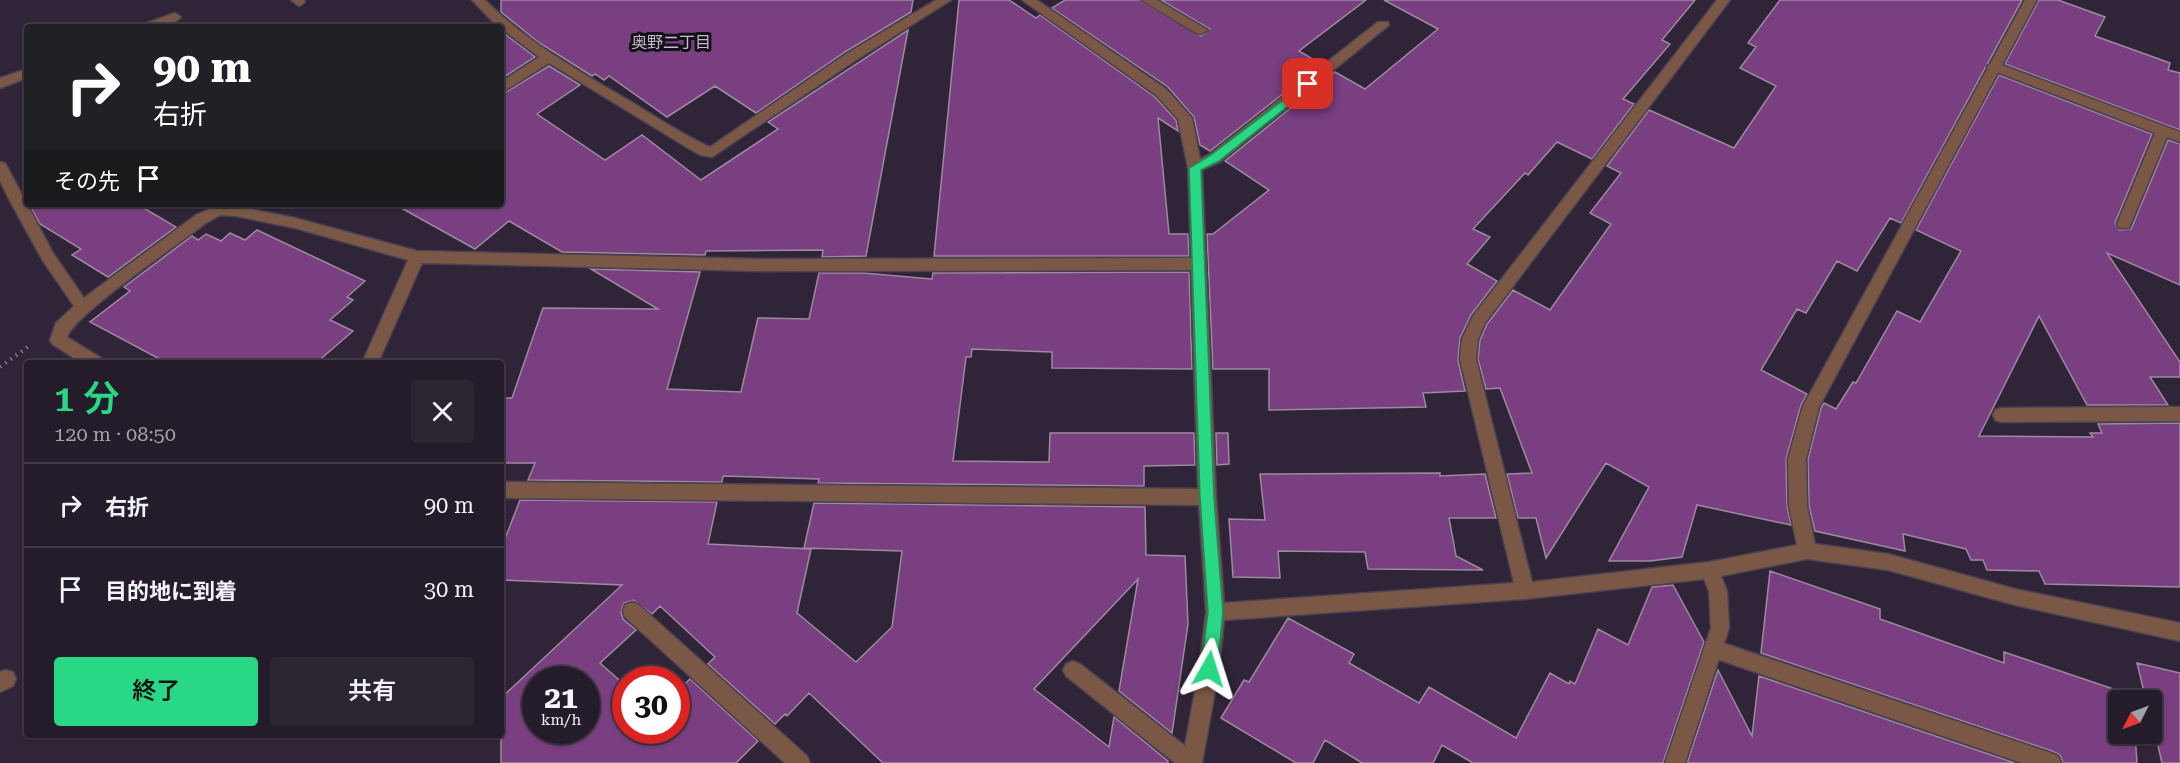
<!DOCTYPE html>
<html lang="ja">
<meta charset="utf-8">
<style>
:root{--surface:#241c2a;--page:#2c2532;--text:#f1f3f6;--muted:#a3a1a8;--line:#413a47;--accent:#29d885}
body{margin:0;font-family:"Roboto Serif","Noto Sans JP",serif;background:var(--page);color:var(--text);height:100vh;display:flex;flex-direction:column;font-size:22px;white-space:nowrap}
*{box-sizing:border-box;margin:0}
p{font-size:20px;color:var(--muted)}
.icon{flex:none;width:33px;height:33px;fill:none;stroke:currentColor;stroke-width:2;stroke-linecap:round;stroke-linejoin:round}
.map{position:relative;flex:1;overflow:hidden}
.drawer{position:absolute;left:24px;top:360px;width:480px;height:378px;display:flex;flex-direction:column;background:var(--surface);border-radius:6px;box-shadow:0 2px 4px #0004,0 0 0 2px var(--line)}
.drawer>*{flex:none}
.guide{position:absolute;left:24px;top:24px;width:480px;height:183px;border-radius:6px;box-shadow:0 2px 4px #0004,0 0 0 2px var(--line);background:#202124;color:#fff;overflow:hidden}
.needle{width:39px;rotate:228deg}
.tools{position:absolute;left:2108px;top:690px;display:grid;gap:12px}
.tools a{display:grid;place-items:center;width:54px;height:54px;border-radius:6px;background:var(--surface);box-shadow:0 2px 4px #0004,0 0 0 2px var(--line);font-size:30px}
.speed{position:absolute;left:522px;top:666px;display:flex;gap:12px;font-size:30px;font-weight:700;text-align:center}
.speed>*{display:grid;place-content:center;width:78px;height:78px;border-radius:50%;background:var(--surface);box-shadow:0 2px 4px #0004,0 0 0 2px var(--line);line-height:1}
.speed small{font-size:15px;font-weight:400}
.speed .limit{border:9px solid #d22;background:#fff;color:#111}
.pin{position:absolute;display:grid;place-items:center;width:51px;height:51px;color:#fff;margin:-26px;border-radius:12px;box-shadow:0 3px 9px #0006}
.me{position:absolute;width:66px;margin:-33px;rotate:6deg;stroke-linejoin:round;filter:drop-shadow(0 0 4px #0008)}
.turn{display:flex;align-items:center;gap:21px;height:126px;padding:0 30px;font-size:27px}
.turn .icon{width:78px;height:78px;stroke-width:2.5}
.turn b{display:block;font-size:42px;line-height:51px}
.then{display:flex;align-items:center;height:57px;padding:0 30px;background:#0003;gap:12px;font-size:22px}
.round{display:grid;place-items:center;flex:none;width:63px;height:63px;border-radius:6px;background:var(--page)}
.summary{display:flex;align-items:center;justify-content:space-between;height:102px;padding:0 30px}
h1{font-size:36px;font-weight:600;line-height:45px;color:var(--accent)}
.primary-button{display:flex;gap:12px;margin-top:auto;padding:12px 30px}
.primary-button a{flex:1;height:69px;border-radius:6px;background:var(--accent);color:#111;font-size:24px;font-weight:600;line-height:69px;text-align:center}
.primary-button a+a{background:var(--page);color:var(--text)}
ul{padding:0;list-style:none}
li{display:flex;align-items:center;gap:18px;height:84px;padding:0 30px;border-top:2px solid var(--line)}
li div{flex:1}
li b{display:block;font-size:22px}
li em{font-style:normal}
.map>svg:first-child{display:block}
.building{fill:#793f81;stroke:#9c8a9e;stroke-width:1.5;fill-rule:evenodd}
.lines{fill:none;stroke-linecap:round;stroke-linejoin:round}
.service-casing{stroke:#4b4153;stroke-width:3}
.minor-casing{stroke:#4b4153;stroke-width:3}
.path{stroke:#827989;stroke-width:4;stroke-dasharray:1.5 5;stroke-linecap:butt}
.service{fill:#7b5845;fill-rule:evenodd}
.minor{fill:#7b5845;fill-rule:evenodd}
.route{fill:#29d885;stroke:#1b8c56;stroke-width:1.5}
.labels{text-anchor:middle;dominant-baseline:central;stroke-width:6;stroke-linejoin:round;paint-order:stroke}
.far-neighbourhood-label{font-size:16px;fill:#c5b8cf;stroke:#151119}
</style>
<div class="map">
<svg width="2180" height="763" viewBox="0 0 2180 763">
<rect width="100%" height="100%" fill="#302538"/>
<path class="building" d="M501,0H913L911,12L845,52L756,113L715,86L667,117L609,76L604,80L595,74L592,76L538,42L501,12Z
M959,0H1009L1036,18L1040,15L1155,97L1176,120L1178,131L1158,118L1169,234H1188L1189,256H934Z
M1065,0H1139L1201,36L1210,29L1161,0H1366L1299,51L1321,64L1210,151L1200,145L1194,117L1168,87L1052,8Z
M1384,0H1695L1662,40L1670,44L1623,99L1634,104L1592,159L1557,142L1528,175L1525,173L1473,229L1490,237L1467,264L1497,281L1471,315L1460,338L1458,360L1465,391L1423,393L1426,407L1269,410V369H1213L1207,234H1213L1269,190L1225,161L1335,72L1365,89L1438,29Z
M1780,0H2022L1901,223L1890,218L1857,271L1837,261L1806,313L1797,309L1761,370L1807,394L1801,405L1786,459L1787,506L1791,525L1697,505L1682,557L1650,561H1609L1649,487L1606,463L1546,558L1536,518H1518L1507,474L1532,473L1500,388L1486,389L1478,359L1480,340L1487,324L1513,290L1550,310L1611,224L1590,213L1621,173L1607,166L1649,110L1734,148L1776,86L1740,68L1756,47L1748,43Z
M2039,0H2058L2105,17L2095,36L2170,63L2168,70L2180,73V130L2005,64Z
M908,30L866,256L822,257L823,250L706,251L705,255L562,252L509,221L475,249L394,204H501V95L549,66L580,85L537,114L605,160L642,135L701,180L778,129L768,122Z
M501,31L535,57L501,79Z
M1999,75L2152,134L2115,223L2119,230L2131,229L2168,140L2180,144V285L2107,253L2180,362V377H2150L2168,405H2087L2039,316L1979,436L2093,437L2090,433H2102L2098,424L2180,423V587L2045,584L2039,571L1987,570L1983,560H1971L1966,549L1903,534L1905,551L1815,531L1809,506L1808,459L1821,408L1824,403L1836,409L1853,382L1856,383L1897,311L1920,322L1961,251L1916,230Z
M29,204H137L176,227L108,277L72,255L81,249L40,224Z
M257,230L365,281L347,297L353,300L330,320L353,331L316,363H167L90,322L130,291L124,287L192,236L198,240L206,234L221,241L230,233L245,240Z
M591,269L700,272L667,389L741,392L758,318L809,319L819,273H863L932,279L933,273L1189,272L1192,369L1052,368V352L972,349L971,357H966L953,461L1049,462L1050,433H1194L1195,465L1144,466V486L818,483L819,479L723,476L722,482L528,480L535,463H501V398H512L543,308L658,309Z
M1216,433H1228L1229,464L1217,465Z
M1440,473V476L1485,474L1496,518H1449L1456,556L1483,570L1368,569L1365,552L1278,551L1280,578L1233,577L1229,519L1265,520L1260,474Z
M520,500L717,502L708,544L811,549L797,613L856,662L892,627L902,551L804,548L814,503L1145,507L1146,555L1185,556L1188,624L1172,733L1119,691L1138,579L1034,689L1109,747L1114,717L1168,761V763H883L809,693L787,716L785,714L775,724L708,664L715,657L660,606L652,614L633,600L624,603L621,612L623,619L636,630L600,663L626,686V730H676V692L690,679L758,741L736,763H501V698L622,585L501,580V549ZM536,680H586V730H536Z
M1770,571L1880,609V619L2004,663V652L2146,700L2137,663L2180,673V763H2162L2156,737L2141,734H2151V700H2118V734H2135L2137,763H2063L2060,755L2052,751L1761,653Z
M1673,585L1704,642L1663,763H1473L1442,745L1433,763H1362L1325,740L1313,763H1296L1221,718L1244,680L1249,682L1288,618L1354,654L1349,663L1419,703L1429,687L1516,738L1550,673L1569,684L1570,681L1575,684L1598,629L1628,645L1652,587Z
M1718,670L1752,736L1759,676L2015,763H1687Z"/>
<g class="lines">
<g class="service-casing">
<path id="service" d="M175,13L181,17C171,27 156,27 142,27L144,24Z
M1994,62L2180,132V142L2167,137L2129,228H2119L2117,224L2155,133L1989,69L1987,66Z
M27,69V78L0,88V78Z
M1714,640L2051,753L2058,756L2061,763H2022L1714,658L1707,655L1704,649L1707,643Z"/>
</g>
<g class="minor-casing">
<path id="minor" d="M291,0H304L305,2L299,6Z
M472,0H485C527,43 582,73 633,103C658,118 683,135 710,147L846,54L936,0H951L856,60L712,157L700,155L683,145L549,63L501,93V82L539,57L494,23Z
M1022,0H1037L1166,89L1192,118L1200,159L1210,154L1378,22H1388L1389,25L1220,162L1202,170L1216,497L1224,603L1514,583L1460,359L1462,339L1473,316L1717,0H1730L1485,323L1478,339L1476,359L1532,582L1709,562L1797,545L1789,506L1788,459L1803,406L2025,0H2037L1819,407L1806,459L1807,506L1815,544L1888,554L2015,589L2180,623V641L2015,605L1888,570L1807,559L1721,576L1727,591L1729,628L1685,763H1665L1711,628L1709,591L1704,579L1525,599L1224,620L1219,669L1202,763H1175L1066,676L1063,670L1066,664L1073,661L1080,664L1185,746L1199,669L1206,612L1199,505L501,498V482L1198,489L1191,270L759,271L422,263L378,363H362L408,260L295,228L236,216L220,215L206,223C181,242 74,315 67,337L101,358L103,363H82L52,344L50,340L56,323L74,306L43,261L11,203L0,181V162L5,163L53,253L84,298L196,215L218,205L236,206L295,218L417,251L759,259L1191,258L1188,168L1178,119L1156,95Z
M1141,0H1157L1208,30L1201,34L1196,33Z
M2180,407V421L2001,422L1995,420L1993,415L1995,410L2001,408Z
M632,602L639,605L807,756L810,763H785L625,617L623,611L625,605Z
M6,670L13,672L16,679L13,686L0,692V672Z"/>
</g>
<path class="path" d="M0,367L29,346"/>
<use href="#service" class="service"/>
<use href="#minor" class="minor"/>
</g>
<path class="route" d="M1308,81L1312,82V87L1219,161L1201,170L1214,498L1223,612L1217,669L1215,674L1209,676L1203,674L1201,669L1208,612L1200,498L1189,168L1211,155Z"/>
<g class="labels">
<g class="far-neighbourhood-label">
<text x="671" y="42">奥野二丁目</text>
</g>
</g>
</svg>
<div class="tools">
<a><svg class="needle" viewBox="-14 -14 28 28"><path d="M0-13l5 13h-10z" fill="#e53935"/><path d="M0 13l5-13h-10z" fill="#a3a1a8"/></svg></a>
</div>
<div class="speed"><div>21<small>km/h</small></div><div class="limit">30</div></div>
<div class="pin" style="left:1308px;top:84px;background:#d93025"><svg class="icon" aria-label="arrive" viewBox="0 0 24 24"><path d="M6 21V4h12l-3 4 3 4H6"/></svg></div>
<svg class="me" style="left:1209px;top:669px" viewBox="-20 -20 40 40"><path d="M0-17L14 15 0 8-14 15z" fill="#29d885" stroke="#fff" stroke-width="4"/></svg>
<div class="guide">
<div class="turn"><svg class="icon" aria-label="right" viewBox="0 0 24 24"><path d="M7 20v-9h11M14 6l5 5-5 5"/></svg><div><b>90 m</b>右折</div></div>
<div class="then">その先<svg class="icon" aria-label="arrive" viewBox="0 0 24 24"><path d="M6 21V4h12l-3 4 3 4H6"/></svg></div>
</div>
<section class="drawer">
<div class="summary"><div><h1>1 分</h1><p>120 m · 08:50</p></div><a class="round"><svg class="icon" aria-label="close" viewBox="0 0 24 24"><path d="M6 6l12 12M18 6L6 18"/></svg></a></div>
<ul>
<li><svg class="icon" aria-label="right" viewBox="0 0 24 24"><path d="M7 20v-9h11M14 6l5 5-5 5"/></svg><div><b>右折</b></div><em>90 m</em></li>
<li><svg class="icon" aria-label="arrive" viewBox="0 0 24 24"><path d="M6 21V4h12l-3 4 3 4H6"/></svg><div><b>目的地に到着</b></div><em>30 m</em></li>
</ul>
<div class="primary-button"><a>終了</a><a>共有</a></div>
</section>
</div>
